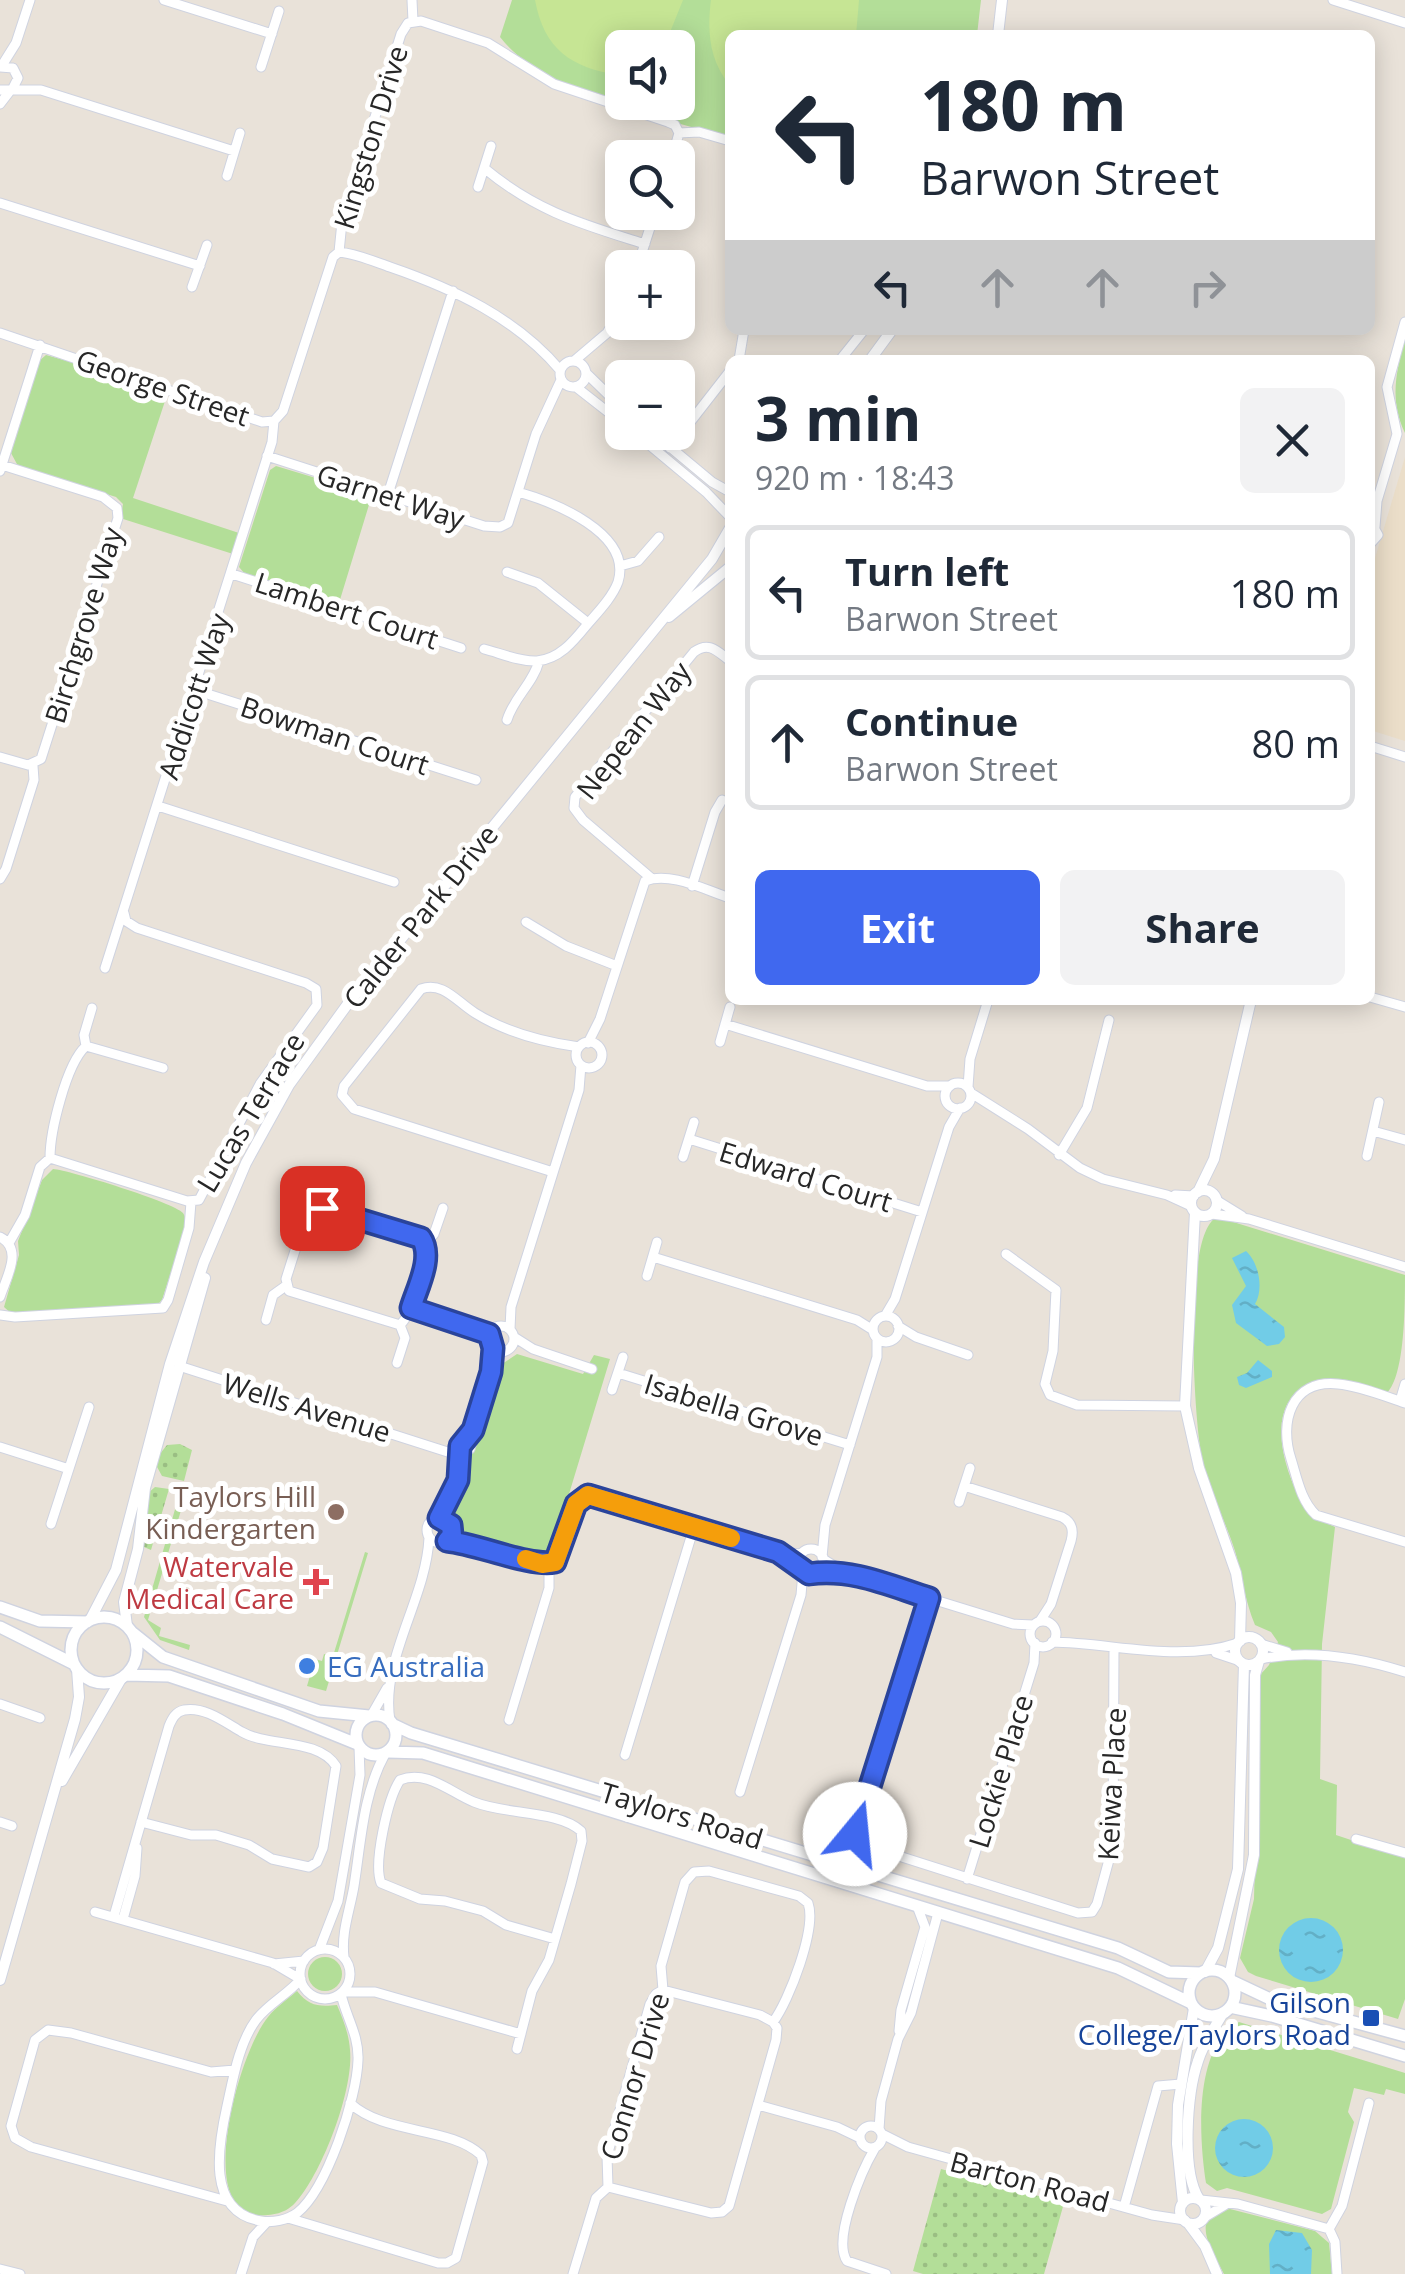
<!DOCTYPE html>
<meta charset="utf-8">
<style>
:root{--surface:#fff;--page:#f2f2f3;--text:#1f2937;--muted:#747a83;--line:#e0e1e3;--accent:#4068ef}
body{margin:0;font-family:"Open Sans",sans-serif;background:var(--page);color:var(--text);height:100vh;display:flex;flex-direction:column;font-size:38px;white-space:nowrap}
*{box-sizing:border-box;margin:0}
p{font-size:32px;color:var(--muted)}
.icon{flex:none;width:55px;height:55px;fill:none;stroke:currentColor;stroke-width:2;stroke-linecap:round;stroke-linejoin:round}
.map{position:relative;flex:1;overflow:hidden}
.details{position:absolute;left:725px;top:355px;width:650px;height:650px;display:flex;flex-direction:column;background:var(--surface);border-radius:15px;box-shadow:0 5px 25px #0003}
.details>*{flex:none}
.hud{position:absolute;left:725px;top:30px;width:650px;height:305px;border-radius:15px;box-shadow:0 5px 25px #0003;background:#fff;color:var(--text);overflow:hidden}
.fabs{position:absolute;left:605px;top:30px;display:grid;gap:20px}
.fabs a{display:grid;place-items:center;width:90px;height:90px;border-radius:15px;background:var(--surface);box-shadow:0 5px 25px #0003;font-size:50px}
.pin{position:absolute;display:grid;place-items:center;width:85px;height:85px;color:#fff;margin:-42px;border-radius:20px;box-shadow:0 5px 15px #0006}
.me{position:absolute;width:110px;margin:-55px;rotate:17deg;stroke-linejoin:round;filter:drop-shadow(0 0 8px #0008)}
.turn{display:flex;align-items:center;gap:35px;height:210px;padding:0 30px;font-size:45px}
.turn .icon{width:130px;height:130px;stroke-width:2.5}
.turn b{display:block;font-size:70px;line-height:85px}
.lanes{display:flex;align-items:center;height:95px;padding:0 30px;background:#0003;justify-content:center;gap:50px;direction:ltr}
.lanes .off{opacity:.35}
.round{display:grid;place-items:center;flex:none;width:105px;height:105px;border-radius:15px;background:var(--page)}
.overview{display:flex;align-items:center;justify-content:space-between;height:170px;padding:0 30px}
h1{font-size:60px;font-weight:700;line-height:75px}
.action{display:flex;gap:20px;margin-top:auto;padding:20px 30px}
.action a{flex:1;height:115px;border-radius:15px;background:var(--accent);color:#fff;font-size:40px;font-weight:700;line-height:115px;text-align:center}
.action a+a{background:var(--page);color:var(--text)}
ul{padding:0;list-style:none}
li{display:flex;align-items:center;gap:30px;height:135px;margin:0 20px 15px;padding:0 10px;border:5px solid var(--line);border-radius:15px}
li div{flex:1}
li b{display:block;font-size:38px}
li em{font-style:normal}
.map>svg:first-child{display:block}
.education{fill:#ebdec9}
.grass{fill:url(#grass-dots)}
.park{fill:#b3de98;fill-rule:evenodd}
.pitch{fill:#c6e594}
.water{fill:url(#water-ripples)}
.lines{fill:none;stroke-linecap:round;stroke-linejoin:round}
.minor-casing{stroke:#cfd3e0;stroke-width:11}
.tertiary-casing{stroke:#cfd3e0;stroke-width:12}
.secondary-casing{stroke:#cfd3e0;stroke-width:14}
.minor{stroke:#fff;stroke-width:9}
.tertiary{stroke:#fff;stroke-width:10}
.secondary{stroke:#fff;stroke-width:11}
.route-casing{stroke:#2a449b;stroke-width:25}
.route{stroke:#4068ef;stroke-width:18}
.slow{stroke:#f59e0b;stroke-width:18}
.education-dot{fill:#8d6e63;stroke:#fff;stroke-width:4}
.health-dot{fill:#e0444e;stroke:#fff;stroke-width:4}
.shop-dot{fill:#3f7fe0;stroke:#fff;stroke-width:4}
.transit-dot{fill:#1a4fb4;stroke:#fff;stroke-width:4}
.labels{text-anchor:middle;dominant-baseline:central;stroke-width:10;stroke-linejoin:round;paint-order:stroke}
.street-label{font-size:28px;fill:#272727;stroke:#fff}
.education-label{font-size:28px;fill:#785e54;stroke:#fff;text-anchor:end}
.health-label{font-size:28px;fill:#be3a42;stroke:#fff;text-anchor:end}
.shop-label{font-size:28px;fill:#366cbe;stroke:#fff;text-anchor:start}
.transit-label{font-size:28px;fill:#164399;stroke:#fff;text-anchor:end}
</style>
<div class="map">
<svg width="1405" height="2274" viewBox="0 0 1405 2274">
<defs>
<pattern id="grass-dots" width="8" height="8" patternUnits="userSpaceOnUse" patternTransform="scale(2.5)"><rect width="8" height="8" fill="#b3de98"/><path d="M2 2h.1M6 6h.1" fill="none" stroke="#9abe83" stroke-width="1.8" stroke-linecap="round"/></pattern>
<pattern id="water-ripples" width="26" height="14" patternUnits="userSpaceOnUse" patternTransform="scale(2.5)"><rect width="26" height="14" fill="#71cce7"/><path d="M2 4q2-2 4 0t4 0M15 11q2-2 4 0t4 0" fill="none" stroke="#62afc6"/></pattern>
</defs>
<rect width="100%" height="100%" fill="#e9e2d9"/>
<path class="education" d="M1405,457V741L1370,730V575Z"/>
<path class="grass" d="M180,1444L192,1450L184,1481L162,1476L156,1465L159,1455L167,1445Z
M155,1487L169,1489L151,1550L144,1547L147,1494Z
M941,2169L1064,2203L1044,2274H923L913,2271Z"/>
<path class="park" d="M512,0H981L977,35H730V138C659,116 547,97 500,37ZM622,48H678V102H622Z
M1405,340V433C1390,402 1395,374 1405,340Z
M46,355L121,376L167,395L133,498L239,533L233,554L120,518L123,504L116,497L18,466L11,453L39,361Z
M276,466L372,495L339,603L245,574L239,567L270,470Z
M53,1169C69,1170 175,1203 183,1213C187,1219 185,1223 185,1229L162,1300L156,1306L13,1315L4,1307L19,1255L18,1241L42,1180Z
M1217,1217L1405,1275C1405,1307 1405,1375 1387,1393C1368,1388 1347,1378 1327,1380C1260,1388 1280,1466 1304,1505C1311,1516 1324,1522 1335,1527L1322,1644L1320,1779L1337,1785L1336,1835L1405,1858V1999L1398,2019L1256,1976L1248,1972L1240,1958L1254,1899L1260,1675L1269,1665L1278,1642L1271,1632L1255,1625C1245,1601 1242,1576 1235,1551C1226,1522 1210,1494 1203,1464C1194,1427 1182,1233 1217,1217Z
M517,1354L583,1374L594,1355L610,1359L552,1550L540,1559L458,1531L450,1516L499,1366Z
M180,1492L189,1499V1508L182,1507L148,1620L161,1628L159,1636L190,1645L189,1650L160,1640L144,1617Z
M365,1552L368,1553L326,1691L307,1686L315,1659L322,1661L324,1654L333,1656Z
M308 1974a17 17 0 1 1 34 0a17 17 0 1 1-34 0Z
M297,1991C309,2006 319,2007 337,2005C343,2019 349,2034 350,2050C354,2089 322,2174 295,2203C283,2216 268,2215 252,2216C247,2211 238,2206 234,2201C210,2163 242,2049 268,2017C276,2007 288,1999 297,1991Z
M1239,2022L1405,2073V2094L1386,2089L1384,2095L1354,2088L1348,2112L1354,2122L1331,2209L1322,2214L1227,2188L1217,2191L1206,2183C1199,2138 1193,2047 1239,2022Z
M1230,2209L1315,2231L1329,2243L1332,2274H1224C1213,2252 1186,2214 1230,2209Z"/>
<path class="pitch" d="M535,0H683L664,47L622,48V74L619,75C571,68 544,49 535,0Z
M711,0H859L856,35H730V85C709,61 707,30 711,0Z"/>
<path class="water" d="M1246,1251C1259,1263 1264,1289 1255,1304L1284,1327L1285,1337L1279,1344L1267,1346L1236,1323L1232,1305L1246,1286L1232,1258Z
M1258,1360L1272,1371V1377L1246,1388L1239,1385L1237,1377L1247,1373Z
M1279 1950a32 32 0 1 1 64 0a32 32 0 1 1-64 0Z
M1215 2148a29 29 0 1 1 58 0a29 29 0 1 1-58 0Z
M1276,2230L1302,2233L1312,2250L1311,2274H1270L1269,2244Z"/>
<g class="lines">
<g class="minor-casing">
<path id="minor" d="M164,0L272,34
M412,0L413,21
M1333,0L1405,23
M0,67L13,68L18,78L12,90H0
M1,67L16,43L30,0
M261,67L279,11
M12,90H41L234,151
M0,104L10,91
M679,133L699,132L730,141
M672,158L679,133
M484,168C537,212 582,224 645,244
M227,176L240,133
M478,187L491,146
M0,203L200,266
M339,252L342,222L401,34L408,23L421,21L488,43L554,84L668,122L675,125L679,133
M637,268L655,212
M192,287L207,245
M0,333L262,422L274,421L283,411L333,257L339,252C357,254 373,261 390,267C454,289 516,318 560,370
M739,360L744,330
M840,360L864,330
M560 374a13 13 0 1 1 26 0a13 13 0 1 1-26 0Z
M574,361L607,333L622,309
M586,373L622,408
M576,387L622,423
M634,432L706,492L730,517
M652,432L712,482L730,492
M670,448L730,371
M267,456L484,526L500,527L508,523L536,434L561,380
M0,471L40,345
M388,494L453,291
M1375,527L1377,501L1397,434L1387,387L1405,322
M1370,544L1378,535L1373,526
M620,566L638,561L659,537
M507,572L538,583L588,623
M232,574L461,648
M484,649C500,653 520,662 537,661C559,659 573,642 586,626C597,613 612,598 618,582C633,533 553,502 518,492
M195,690L476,780
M507,720C514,697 533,684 539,661
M1370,746L1405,757
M0,757L28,765L41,759L118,518L117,508L103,497L2,465
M158,806L394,882
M651,878L583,820L574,808L575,797L694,652C709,641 717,651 730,661
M0,879L6,869L34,780L33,766
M692,886L715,812L722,800
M526,922L566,946L617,966
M105,968L272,442L274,421
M1370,997L1405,1007
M725,1024L927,1086H950
M720,1042L730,1007
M576 1055a13 13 0 1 1 26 0a13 13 0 1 1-26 0Z
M588,1043L600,1019L645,881C670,871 705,890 730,898
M86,1046L84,1035L92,1008
M945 1096a13 13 0 1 1 26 0a13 13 0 1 1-26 0Z
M968,1087L970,1059L988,1000
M971,1093L1028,1129L1080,1168L1103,1179L1167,1195L1191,1206
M1373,1131L1405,1140
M689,1139L922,1212
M1059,1155L1087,1108L1109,1020
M1367,1156L1379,1102
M683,1157L694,1122
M50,1158C50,1132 66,1064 86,1046L163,1068
M553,1172L354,1109L342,1095L344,1086L421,989C443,981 457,1002 475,1013C507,1033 543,1042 579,1047
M1175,1195L1194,1196
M1216,1200L1242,1216
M323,1208L421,1239C433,1254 414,1312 400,1325L289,1291L286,1279L306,1216L311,1210Z
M313,1209L314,1197L324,1174
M1212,1214L1249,1219L1405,1267
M0,1237C24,1249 6,1278 0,1297
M9,1243L25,1215L40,1167L50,1158L187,1201L199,1200L260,1084L317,1005L316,989L306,983L137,928L126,921L124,913
M426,1243L434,1234L443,1208
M1006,1254L1056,1290L1053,1351L1045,1384L1050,1395L1077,1405L1185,1406
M653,1257L857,1320L873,1330
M647,1276L657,1242
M411,1308L489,1335
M0,1315L15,1317L163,1308L168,1300L189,1228L191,1202
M885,1316L895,1299L949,1127L960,1108
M873 1329a13 13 0 1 1 26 0a13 13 0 1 1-26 0Z
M266,1320L273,1295L287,1285
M898,1326L916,1337L968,1355
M488 1339a13 13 0 1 1 26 0a13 13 0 1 1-26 0Z
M510,1329L511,1307L579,1090L581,1065
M514,1337L533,1349L592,1369
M397,1363L405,1338L400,1325
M179,1366L457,1455L470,1449L491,1372L493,1349
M618,1373L850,1445
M612,1390L623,1357
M1400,1401L1405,1384
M1405,1403C1384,1396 1360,1386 1338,1384C1291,1379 1279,1422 1291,1459C1297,1478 1301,1501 1316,1515L1405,1542
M0,1447L69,1469
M964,1486L1062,1517C1072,1522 1074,1530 1071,1541L1051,1604L1040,1621
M959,1502L970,1468
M427 1530a13 13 0 1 1 26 0a13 13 0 1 1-26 0Z
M439,1518C451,1497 472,1470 459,1446
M51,1524L89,1407
M447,1541C478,1544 528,1567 555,1562L576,1504L588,1495L779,1552L801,1554
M798 1562a13 13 0 1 1 26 0a13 13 0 1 1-26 0Z
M822,1557L825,1525L877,1357V1338
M823,1559L844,1572L1013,1624L1033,1625
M929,1598L855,1834L858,1843L1078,1913L1092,1912L1097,1904L1113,1845L1114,1649
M1030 1634a13 13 0 1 1 26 0a13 13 0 1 1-26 0Z
M1052,1642C1113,1643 1179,1663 1238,1643
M1261,1644L1287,1652
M1216,1653L1240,1661
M1261,1659C1310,1649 1358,1657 1405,1672
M0,1704L40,1718
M371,1716L387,1688
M509,1720L549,1588V1563
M390,1721C380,1659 426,1600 429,1538
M625,1755L694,1527
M740,1792L801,1595L803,1572
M0,1822L12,1826
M1356,1839L1405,1853
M967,1879L1034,1663L1035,1643
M95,1912L273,1963L300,1979
M114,1916L169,1726C172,1719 175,1712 184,1710C205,1706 226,1723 242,1732C268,1747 318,1738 336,1766L323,1848L317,1862L309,1867L272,1859L249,1845L216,1835H191L141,1822
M123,1919L135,1876L137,1848
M300 1974a25 25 0 1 1 50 0a25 25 0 1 1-50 0Z
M319,1950L338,1901L360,1775L359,1747
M344,1957C341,1932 350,1910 354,1886C361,1842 363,1794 385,1754
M274,1964L304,1961
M301,1979C287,1995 268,2004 256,2020C239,2043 233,2079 227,2106C218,2146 206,2212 261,2221C273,2223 287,2220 297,2213C327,2189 357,2098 358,2060C359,2035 346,2017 341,1994
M663,1990L760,2015L773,2022
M343,1992H375L521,2034
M899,2031L901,2010L925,1927L917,1906
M517,2049L532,1991L549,1960L571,1884L582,1841L581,1831C558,1810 505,1815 474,1802C451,1793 427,1769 400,1780C388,1798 373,1863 381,1883L420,1899L445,1901L483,1911L506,1925L555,1939
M758,2105L837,2127L860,2138
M860 2137a11 11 0 1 1 22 0a11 11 0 1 1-22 0Z
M879,2129L881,2101L898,2039L911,2013L938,1913
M882,2134L908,2147L1152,2215L1185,2220
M875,2148C862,2170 832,2239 847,2261L886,2274
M608,2187L711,2213L722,2212L729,2206L776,2040L777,2028L773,2022C789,2001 817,1928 808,1903L799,1896L709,1871L694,1872L685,1882L661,1966L663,1990
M608,2187L607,2156L650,2004L656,1994L663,1990
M1201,2200L1238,2204L1329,2229L1335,2242L1337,2274
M227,2201L31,2147L15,2138L11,2126L35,2040L48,2030L71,2033L211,2072L235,2070
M1124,2207L1158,2086L1181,2084
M1205,2217L1225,2205
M288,2218L438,2263H447L456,2258L483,2162L481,2155C450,2126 384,2135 350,2103
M1329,2229L1342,2206L1369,2103
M0,2269L20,2274
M241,2274L253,2237L267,2222
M573,2274L596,2198L608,2187"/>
</g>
<g class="tertiary-casing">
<path id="tertiary" d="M998,35L1002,0
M870,360L892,330
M669,617L730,567
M1191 1203a13 13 0 1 1 26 0a13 13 0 1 1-26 0Z
M1198,1192L1214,1159L1251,1000
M1195,1212L1185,1406L1199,1468L1236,1573L1241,1603L1240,1641
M90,1620L116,1570L170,1364L204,1262L246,1163L289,1085L347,1005L712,559L730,528
M127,1626L124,1602L138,1549L145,1488L205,1278
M1235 1651a14 14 0 1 1 28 0a14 14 0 1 1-28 0Z
M62,1781L121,1679
M1205,1972L1218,1948L1238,1869L1244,1664
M1229,1978L1254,1855L1255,1675L1259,1661
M0,1980L75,1719L79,1697L77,1669
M1180 2211a13 13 0 1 1 26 0a13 13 0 1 1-26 0Z
M1199,2199C1181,2171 1187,2093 1198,2061C1203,2044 1214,2029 1223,2013
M1183,2203L1177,2144L1178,2105L1194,2008
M1188,2223L1205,2246L1217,2274"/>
</g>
<g class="secondary-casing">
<path id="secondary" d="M0,1607L40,1621L87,1622
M71 1650a33 33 0 1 1 66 0a33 33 0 1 1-66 0Z
M0,1627L74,1664
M133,1633L163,1657L319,1711L369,1716
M126,1675L169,1676L283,1714L357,1744
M356 1735a20 20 0 1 1 40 0a20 20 0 1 1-40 0Z
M392,1724L411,1733L1118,1948L1169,1972L1201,1973
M388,1752L423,1753L1118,1968L1191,2003
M1189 1993a23 23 0 1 1 46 0a23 23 0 1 1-46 0Z
M1232,1981L1270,1999L1405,2036
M1230,2007L1272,2016L1405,2056"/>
</g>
<use href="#minor" class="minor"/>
<use href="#tertiary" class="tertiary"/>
<use href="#secondary" class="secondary"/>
</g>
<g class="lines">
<g class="route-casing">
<path id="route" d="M322,1208L421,1238C434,1257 417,1288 411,1308L489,1334L493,1348L491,1372L473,1430L460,1446L458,1480L439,1518L451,1525L452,1535L447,1541C478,1544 529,1567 555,1562L576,1504L588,1495L778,1552L809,1574C851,1568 888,1585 929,1598L855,1834"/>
</g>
<use href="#route" class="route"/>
<path class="slow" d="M526,1559L542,1564L555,1562L576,1504L588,1495L731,1538"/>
</g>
<circle class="education-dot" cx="336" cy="1512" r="10"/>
<path class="health-dot" d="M311 1567h10v10h10v10h-10v10h-10v-10h-10v-10h10z"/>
<circle class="shop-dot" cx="307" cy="1666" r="10"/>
<rect class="transit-dot" x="1361" y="2008" width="20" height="20" rx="5"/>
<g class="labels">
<g class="street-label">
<text transform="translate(370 137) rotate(-73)">Kingston Drive</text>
<text transform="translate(163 387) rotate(19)">George Street</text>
<text transform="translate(391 496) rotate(18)">Garnet Way</text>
<text transform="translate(347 610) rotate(18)">Lambert Court</text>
<text transform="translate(83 625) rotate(-73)">Birchgrove Way</text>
<text transform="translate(193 696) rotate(-72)">Addicott Way</text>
<text transform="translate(633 730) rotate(-52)">Nepean Way</text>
<text transform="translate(335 735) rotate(18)">Bowman Court</text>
<text transform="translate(420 916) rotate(-51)">Calder Park Drive</text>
<text transform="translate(250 1112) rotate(-59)">Lucas Terrace</text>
<text transform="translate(806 1176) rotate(17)">Edward Court</text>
<text transform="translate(307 1407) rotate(17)">Wells Avenue</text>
<text transform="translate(734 1409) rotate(17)">Isabella Grove</text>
<text transform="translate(1000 1771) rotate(-73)">Lockie Place</text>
<text transform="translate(1111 1784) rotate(-87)">Keiwa Place</text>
<text transform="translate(682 1815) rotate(17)">Taylors Road</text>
<text transform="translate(634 2076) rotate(-73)">Connor Drive</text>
<text transform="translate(1030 2181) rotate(15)">Barton Road</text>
</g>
<g class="education-label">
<text x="316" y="1496">Taylors Hill<tspan x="316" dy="32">Kindergarten</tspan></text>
</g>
<g class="health-label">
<text x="294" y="1566">Watervale<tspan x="294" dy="32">Medical Care</tspan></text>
</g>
<g class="shop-label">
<text x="327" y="1666">EG Australia</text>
</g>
<g class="transit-label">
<text x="1351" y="2002">Gilson<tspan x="1351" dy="32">College/Taylors Road</tspan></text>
</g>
</g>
</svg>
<div class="fabs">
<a><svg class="icon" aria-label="sound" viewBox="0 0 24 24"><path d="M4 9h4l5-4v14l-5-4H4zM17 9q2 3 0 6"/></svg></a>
<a><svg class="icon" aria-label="search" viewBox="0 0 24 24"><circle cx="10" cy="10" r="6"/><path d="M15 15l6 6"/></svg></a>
<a>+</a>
<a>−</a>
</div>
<div class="pin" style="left:322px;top:1208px;background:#d93025"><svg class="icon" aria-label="arrive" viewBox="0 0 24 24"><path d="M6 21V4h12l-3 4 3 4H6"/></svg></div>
<svg class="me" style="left:855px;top:1834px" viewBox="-20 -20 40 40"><circle r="19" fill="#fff"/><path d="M0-13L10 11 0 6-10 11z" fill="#4068ef"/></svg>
<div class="hud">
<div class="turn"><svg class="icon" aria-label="left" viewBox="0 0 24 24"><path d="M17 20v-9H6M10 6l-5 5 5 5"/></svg><div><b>180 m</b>Barwon Street</div></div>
<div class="lanes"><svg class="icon" aria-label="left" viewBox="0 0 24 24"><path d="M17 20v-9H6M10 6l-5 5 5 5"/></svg><svg class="icon off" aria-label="ahead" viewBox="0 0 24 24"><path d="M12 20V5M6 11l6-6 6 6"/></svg><svg class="icon off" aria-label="ahead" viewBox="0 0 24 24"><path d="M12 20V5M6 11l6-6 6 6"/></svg><svg class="icon off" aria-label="right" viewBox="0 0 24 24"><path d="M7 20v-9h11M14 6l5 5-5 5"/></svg></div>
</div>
<section class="details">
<div class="overview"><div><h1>3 min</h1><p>920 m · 18:43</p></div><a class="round"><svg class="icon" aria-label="close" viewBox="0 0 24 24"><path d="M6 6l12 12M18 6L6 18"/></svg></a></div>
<ul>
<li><svg class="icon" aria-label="left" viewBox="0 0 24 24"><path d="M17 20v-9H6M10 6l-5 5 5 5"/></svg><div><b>Turn left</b><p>Barwon Street</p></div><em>180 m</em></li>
<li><svg class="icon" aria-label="ahead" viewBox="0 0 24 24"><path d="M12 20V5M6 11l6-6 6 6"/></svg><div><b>Continue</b><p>Barwon Street</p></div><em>80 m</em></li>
</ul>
<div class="action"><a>Exit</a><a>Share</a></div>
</section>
</div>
